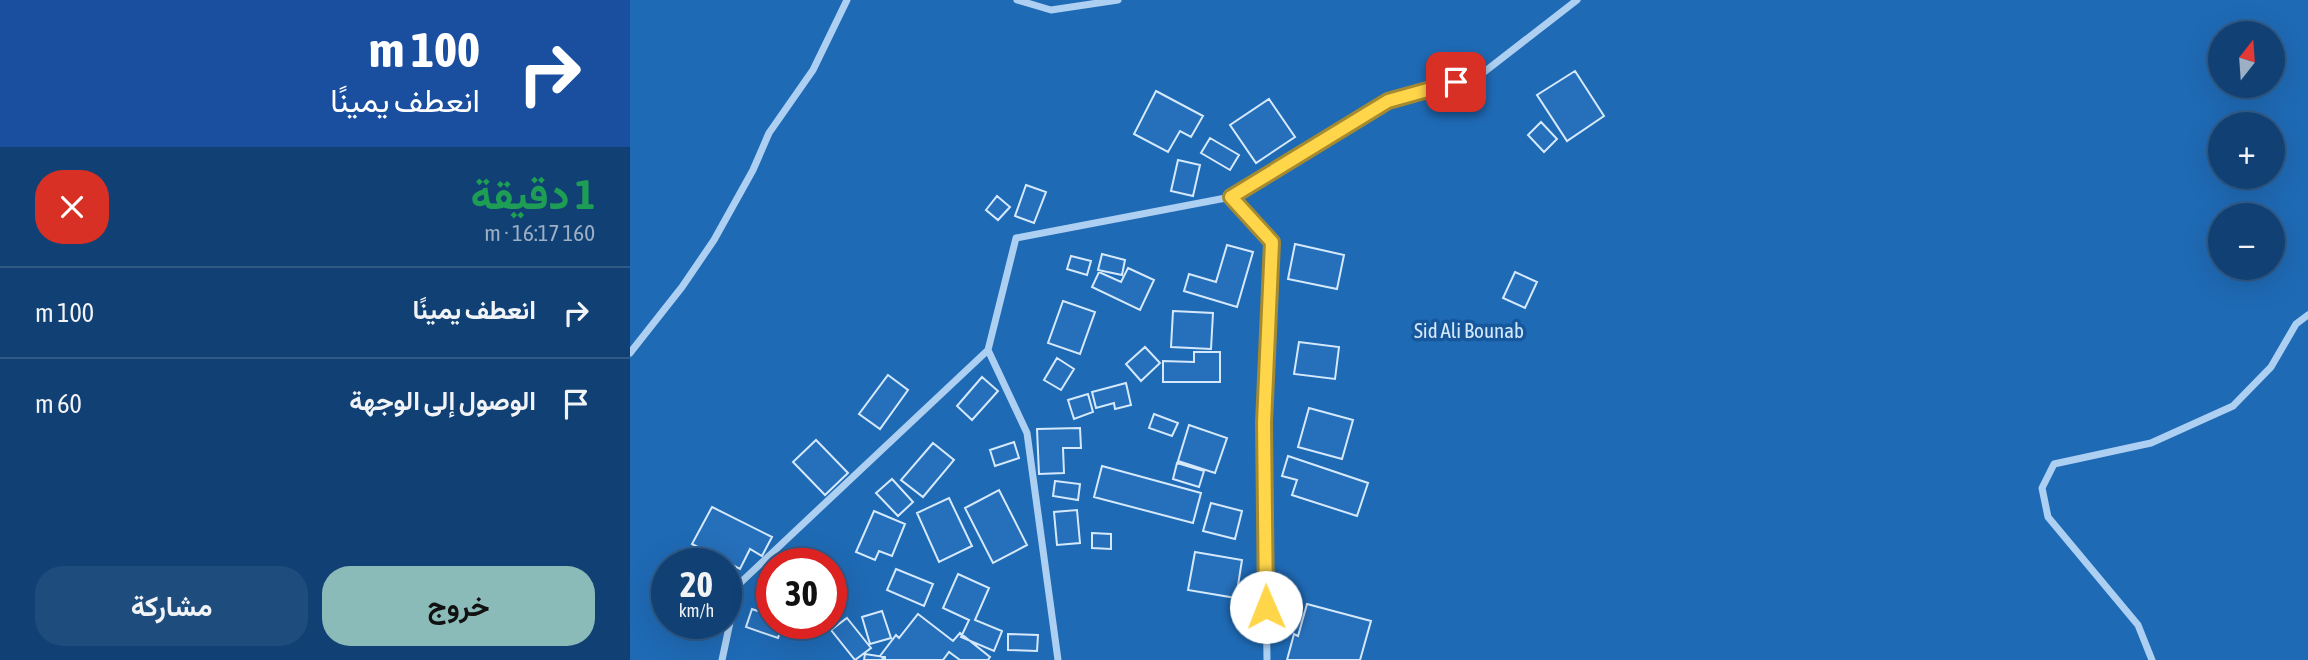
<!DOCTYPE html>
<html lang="ar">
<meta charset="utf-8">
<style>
:root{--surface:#114174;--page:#1e4c7c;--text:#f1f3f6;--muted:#9cafc5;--line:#305a86;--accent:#8bbbb9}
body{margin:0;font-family:"Asap Condensed",Vazirmatn,sans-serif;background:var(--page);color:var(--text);direction:rtl;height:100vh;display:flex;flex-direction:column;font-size:26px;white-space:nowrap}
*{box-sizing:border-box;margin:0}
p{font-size:23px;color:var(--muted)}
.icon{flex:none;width:38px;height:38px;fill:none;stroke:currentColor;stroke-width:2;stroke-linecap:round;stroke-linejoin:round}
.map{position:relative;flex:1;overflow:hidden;direction:ltr}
.sheet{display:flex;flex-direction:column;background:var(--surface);width:630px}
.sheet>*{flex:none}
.guide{background:#1a4fa0;color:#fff;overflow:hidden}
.needle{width:46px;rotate:17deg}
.buttons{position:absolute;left:1578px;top:21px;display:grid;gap:14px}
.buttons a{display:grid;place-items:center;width:77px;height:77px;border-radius:50%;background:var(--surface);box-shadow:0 7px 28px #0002,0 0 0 2px var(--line);font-size:35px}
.speed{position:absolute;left:21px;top:548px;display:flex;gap:14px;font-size:35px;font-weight:700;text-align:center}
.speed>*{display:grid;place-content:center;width:91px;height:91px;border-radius:50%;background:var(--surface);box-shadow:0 7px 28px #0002,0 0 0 2px var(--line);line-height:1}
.speed small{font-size:18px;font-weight:400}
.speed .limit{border:10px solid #d22;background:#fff;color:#111}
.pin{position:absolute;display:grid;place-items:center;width:60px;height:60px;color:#fff;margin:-30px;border-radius:14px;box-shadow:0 4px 10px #0006}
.me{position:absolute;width:77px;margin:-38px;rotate:359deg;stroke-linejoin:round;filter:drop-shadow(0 0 5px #0008)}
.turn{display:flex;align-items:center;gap:24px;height:147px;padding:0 35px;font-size:32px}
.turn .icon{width:91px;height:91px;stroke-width:2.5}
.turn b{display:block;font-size:49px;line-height:60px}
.round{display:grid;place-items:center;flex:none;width:74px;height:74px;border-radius:28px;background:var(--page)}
.summary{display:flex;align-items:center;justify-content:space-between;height:119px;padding:0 35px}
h1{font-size:42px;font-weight:700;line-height:52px;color:#1e9e55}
.primary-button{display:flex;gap:14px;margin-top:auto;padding:14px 35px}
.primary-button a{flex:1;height:80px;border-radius:28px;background:var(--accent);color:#111;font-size:28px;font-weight:700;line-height:80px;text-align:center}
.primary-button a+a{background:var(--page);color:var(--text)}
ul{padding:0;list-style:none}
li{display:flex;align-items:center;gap:21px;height:91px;padding:0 35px;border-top:2px solid var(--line)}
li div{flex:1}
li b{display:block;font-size:26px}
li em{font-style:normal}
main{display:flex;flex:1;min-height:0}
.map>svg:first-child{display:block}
.green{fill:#1f6ab5;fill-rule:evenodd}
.building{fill:#266fba;stroke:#d5e9fc;stroke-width:2}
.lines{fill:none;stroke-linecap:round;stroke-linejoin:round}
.minor{stroke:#add0f2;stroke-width:7}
.route-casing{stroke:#a68a30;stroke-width:18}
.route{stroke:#ffd54a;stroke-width:12}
.labels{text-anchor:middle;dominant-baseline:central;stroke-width:7;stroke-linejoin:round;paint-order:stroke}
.park-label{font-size:21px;fill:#d5e9fc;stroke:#17579b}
</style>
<main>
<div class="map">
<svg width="1678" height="660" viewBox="0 0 1678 660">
<rect width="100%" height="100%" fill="#17579b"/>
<path class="green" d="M0,0H1678V660H0ZM1591,33H1643V86H1591ZM1591,124H1643V177H1591ZM1591,215H1643V268H1591ZM37,564H96V623H37ZM142,564H201V623H142Z"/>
<path class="building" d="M945,71L974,116L937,141L907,95Z
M526,91L573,116L561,137L550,131L538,152L504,134Z
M639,99L665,137L626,163L600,125Z
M911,122L927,139L914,152L898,135Z
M580,138L609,155L600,170L571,153Z
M548,160L570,165L563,196L541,191Z
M396,185L416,192L404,223L385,216Z
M367,196L380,207L368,220L356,210Z
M665,244L714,255L707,289L658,279Z
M597,245L623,252L607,307L554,291L559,274L586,282Z
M472,254L495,260L492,275L468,270Z
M441,256L461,261L457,275L437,269Z
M498,268L524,280L510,310L462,287L469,272L491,282Z
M885,272L907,282L895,308L873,298Z
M433,301L465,312L450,354L418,343Z
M543,311L583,313L581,349L541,347Z
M669,342L709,347L705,379L664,374Z
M515,347L530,363L511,381L496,364Z
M564,352H590V382H533V361L564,362Z
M427,358L444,369L431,390L414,380Z
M258,375L278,390L250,429L229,414Z
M352,377L368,391L342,420L327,406Z
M496,383L501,405L485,409L484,403L466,408L462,392Z
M458,394L463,412L444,419L438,400Z
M679,408L723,420L712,459L668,447Z
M524,414L548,423L542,436L519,428Z
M559,425L597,438L585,473L548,461Z
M450,428L451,448H433L434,473L409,474L407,429Z
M186,440L218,473L195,495L163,462Z
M384,442L389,458L365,466L360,450Z
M303,443L324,460L293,497L271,480Z
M658,456L738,483L727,516L662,495L667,480L652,476Z
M547,463L574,471L569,487L543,479Z
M472,466L571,493L563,523L464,497Z
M262,479L283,502L268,516L246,493Z
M425,481L450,484L448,500L423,496Z
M369,490L397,545L363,563L335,508Z
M319,498L342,546L309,562L287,513Z
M581,503L612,511L605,539L573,531Z
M82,507L142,537L132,556L120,549L110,569L62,544Z
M447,510L450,543L427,545L424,512Z
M244,511L275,524L262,556L249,551L245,560L226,552Z
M462,533L481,534V549L462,548Z
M171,552L196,564H166Z
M565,552L612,560L606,598L558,590Z
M266,569L303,584L294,606L257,590Z
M328,574L359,588L345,620L372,631L364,651L331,637L339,620L313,608Z
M677,604L741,621L730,660H657L664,634L668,636Z
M122,609L142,616V623H153L148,638L116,627Z
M252,611L261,638L240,644L232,617Z
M288,614L323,641L330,633L360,657L358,660H330L319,652L313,660H255L250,656L266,635L269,638Z
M217,618L241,648L225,660L201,630Z
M378,634L408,635L407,651L378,650Z
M235,654L255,657V660H234Z"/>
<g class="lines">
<path class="minor" d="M387,0L421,10L488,0
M601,197L642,242L634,423L637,660
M358,350L397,433L428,660
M0,353L52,287L84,240L123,170L139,133L183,70L217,0
M92,660L108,585L358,350L386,238L601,197L758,101L849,76L947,0
M1522,660L1508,625L1418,517L1412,488L1424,464L1521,443L1603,406L1641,367L1666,324L1678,315"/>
</g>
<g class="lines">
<g class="route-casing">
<path id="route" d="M636,607L634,423L642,242L601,197L758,101L826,82"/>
</g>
<use href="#route" class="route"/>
</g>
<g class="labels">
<g class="park-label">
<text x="839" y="330">Sid Ali Bounab</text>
</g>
</g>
</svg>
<div class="buttons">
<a><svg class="needle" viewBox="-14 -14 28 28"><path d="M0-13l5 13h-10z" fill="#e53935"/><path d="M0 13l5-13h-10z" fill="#9cafc5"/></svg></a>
<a>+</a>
<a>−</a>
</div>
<div class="speed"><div>20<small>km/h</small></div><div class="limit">30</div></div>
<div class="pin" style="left:826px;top:82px;background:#d93025"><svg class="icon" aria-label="arrive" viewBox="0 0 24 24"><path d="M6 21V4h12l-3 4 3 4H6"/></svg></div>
<svg class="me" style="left:636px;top:607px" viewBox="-20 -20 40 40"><circle r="19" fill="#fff"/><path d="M0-13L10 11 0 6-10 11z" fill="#ffd54a"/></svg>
</div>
<section class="sheet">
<div class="guide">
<div class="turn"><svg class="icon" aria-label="right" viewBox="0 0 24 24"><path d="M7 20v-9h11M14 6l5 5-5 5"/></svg><div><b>100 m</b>انعطف يمينًا</div></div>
</div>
<div class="summary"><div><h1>1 دقيقة</h1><p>160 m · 16:17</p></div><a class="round" style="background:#d93025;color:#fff"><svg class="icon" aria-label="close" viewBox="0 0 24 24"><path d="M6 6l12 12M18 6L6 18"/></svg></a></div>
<ul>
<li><svg class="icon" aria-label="right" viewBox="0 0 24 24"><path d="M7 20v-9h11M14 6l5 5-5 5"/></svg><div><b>انعطف يمينًا</b></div><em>100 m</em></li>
<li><svg class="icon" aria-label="arrive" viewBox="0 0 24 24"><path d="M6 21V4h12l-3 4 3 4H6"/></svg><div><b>الوصول إلى الوجهة</b></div><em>60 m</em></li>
</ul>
<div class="primary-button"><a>خروج</a><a>مشاركة</a></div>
</section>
</main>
